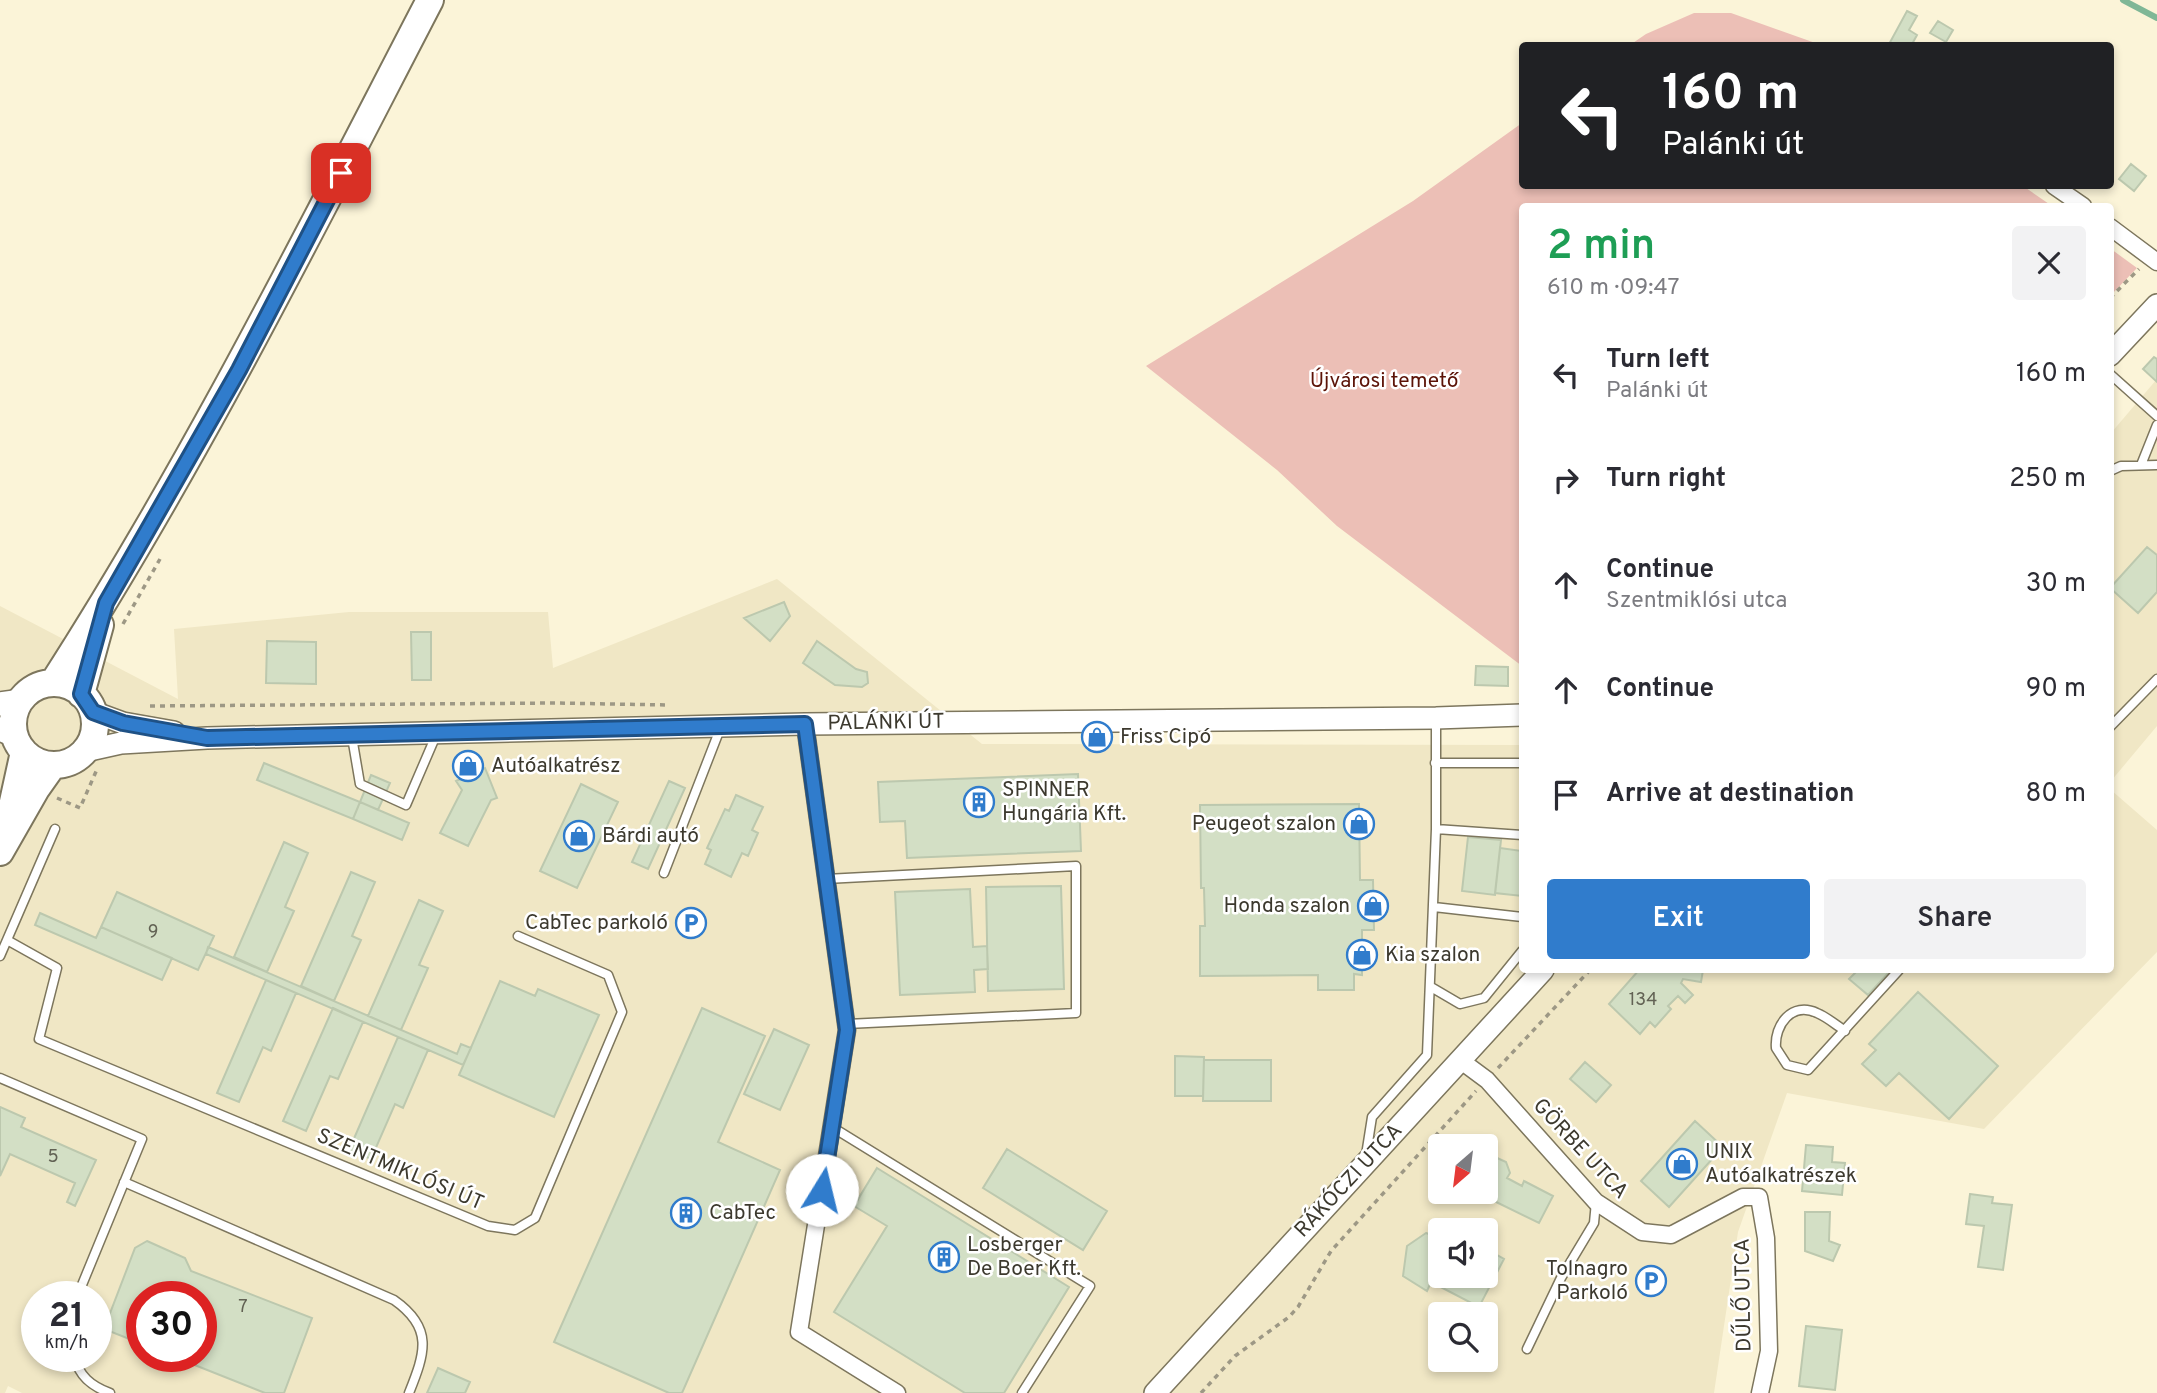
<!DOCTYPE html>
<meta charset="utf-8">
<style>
:root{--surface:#fff;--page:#f2f2f3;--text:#2b2b33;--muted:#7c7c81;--accent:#307ccc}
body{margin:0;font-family:Overpass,sans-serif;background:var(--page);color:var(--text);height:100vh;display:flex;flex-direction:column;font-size:26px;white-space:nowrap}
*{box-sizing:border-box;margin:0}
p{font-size:23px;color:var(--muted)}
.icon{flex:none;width:38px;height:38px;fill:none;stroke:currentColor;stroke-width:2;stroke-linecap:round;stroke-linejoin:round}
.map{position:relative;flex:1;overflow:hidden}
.drawer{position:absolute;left:1519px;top:203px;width:595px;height:770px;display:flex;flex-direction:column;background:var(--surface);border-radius:7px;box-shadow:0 4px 10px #0003}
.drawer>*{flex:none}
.hud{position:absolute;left:1519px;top:42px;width:595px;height:147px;border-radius:7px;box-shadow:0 4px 10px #0003;background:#202124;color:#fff;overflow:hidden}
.needle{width:46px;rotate:208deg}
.fabs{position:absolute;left:1428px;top:1134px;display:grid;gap:14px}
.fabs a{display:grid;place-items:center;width:70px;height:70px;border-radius:7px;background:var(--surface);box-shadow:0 4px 10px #0003;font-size:35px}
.speed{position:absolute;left:21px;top:1281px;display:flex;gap:14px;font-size:35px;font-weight:700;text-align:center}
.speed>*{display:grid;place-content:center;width:91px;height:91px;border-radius:50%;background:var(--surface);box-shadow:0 4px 10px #0003;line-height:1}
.speed small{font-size:18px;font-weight:400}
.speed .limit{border:10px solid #d22;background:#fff;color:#111}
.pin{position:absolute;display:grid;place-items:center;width:60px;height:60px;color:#fff;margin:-30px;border-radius:14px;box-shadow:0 4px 10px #0006}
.me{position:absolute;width:77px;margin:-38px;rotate:9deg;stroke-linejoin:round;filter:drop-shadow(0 0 5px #0008)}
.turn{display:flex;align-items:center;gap:24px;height:147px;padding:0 28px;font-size:32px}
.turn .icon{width:91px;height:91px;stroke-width:2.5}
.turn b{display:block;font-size:49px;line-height:60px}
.round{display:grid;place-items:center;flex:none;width:74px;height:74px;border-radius:7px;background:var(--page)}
.headline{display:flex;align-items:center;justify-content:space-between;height:119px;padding:0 28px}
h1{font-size:42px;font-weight:600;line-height:52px;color:#1e9e55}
.cta{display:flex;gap:14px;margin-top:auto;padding:14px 28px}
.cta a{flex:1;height:80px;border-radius:7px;background:var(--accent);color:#fff;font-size:28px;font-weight:600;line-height:80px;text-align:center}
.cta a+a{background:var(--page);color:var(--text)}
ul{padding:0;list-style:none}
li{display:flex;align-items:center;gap:21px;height:105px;padding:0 28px}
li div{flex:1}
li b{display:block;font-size:26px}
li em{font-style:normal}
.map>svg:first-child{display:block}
.built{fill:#f0e7c5;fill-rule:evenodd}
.green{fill:#ecbfb6}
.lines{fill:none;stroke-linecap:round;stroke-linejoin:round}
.stream{stroke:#7fb796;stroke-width:6}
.building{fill:#d3dfc5;stroke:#bcc8ae;stroke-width:2}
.service-casing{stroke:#7d765d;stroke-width:11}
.minor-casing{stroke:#7d765d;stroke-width:19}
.tertiary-casing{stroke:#7d765d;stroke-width:24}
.secondary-casing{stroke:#7d765d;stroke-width:26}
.primary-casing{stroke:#7d765d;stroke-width:30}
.path{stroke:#9d9885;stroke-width:3.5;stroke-dasharray:5 5;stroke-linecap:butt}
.service{stroke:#fff;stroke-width:8}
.minor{stroke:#fff;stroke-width:16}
.tertiary{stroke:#fff;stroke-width:21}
.secondary{stroke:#fff;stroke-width:23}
.primary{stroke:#fff;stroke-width:26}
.route-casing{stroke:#1f5185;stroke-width:18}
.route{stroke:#307ccc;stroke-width:12}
.labels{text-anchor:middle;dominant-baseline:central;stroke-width:5;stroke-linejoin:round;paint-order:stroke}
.number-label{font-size:18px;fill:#626254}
.park-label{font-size:21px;fill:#5b1307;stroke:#fff}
.street-label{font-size:21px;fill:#3c392e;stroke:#fff}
.poi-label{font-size:21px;fill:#3c392e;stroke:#fff;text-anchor:start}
</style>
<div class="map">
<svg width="2157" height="1393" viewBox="0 0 2157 1393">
<rect width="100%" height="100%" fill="#fbf4d8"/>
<path class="built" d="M2157,379V726L2111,781V433Z
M777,579L982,744L1522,745V970H2110L2111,790L2157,830V952L1984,1129L1787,1093L1738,1232L1714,1393H22L8,1386L5,1393H0V606L178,699L174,629L349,612H548L553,668ZM1440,1146H1486V1192H1440ZM1440,1230H1486V1276H1440ZM37,1297H96V1356H37ZM142,1297H201V1356H142ZM1440,1314H1486V1360H1440Z"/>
<path class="green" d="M1694,13H1731L1821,45H1630L1646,34Z
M1522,123V186H2023L2052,206H1522V666L1337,526L1277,470L1146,366L1413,201Z
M2111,249L2137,268L2111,295Z"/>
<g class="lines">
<path class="stream" d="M2123,0L2157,18"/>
</g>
<path class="building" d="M1907,11L1917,16L1909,30L1917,35L1911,46H1888Z
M1938,21L1953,30L1946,42L1930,33Z
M2131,164L2146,176L2134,191L2119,179Z
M2154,357L2157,359V382L2143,369Z
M2147,547L2157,555V592L2138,613L2110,588Z
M784,602L790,616L770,641L744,618Z
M411,632H431V680H412Z
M267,641L316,642V684L266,683Z
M817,641L856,669L867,672L868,683L862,687L835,685L803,663Z
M1476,666L1508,667V686L1475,685Z
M264,763L360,802L353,819L257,780Z
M485,768L497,798L491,800L468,846L440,833L462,790L456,781Z
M1078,774L1081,851L907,858L905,821L880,822L878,782Z
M371,775L390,783L378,810L360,802Z
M669,781L685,788L648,869L632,862Z
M581,784L618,802L577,888L540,871Z
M736,795L763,807L752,830L758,833L748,856L742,853L731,877L705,864L711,850L707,848L725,809L729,811Z
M360,802L409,823L402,840L353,819Z
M1359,804L1360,880H1373L1374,930H1362V975L1354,974V990H1318V975L1200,976V926H1205L1204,888H1201L1200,805Z
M1468,837L1501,840L1495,895L1462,891Z
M284,842L308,853L285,907L294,911L267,972L234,957Z
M1500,848L1522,851V896L1495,893Z
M351,872L375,882L352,936L361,940L334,1001L301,986Z
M1061,886L1064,989L988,991L986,887Z
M970,889L973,947L987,946L988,969L974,970L975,992L900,995L895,892Z
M117,892L214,936L198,970L101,927Z
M419,900L443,911L419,965L428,968L401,1030L368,1016Z
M40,913L96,938L101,927L172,958L162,980L35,925Z
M208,947L457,1054L461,1044L471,1048L463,1065L206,954Z
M1639,970H1703L1701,982L1683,979L1681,983L1693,995L1685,1003L1678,996L1668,1006L1671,1009L1655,1027L1650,1022L1640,1034L1609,1004Z
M1858,970H1891L1868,995L1849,979Z
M266,980L296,993L271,1051L263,1047L239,1102L217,1093Z
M500,981L535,996L538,989L599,1015L554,1117L459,1075Z
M1918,992L1998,1066L1949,1119L1899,1073L1886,1086L1862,1064L1876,1050L1869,1044Z
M333,1008L363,1022L338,1079L330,1076L306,1131L283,1121Z
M702,1008L765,1036L718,1142L780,1170L682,1393H669L554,1342Z
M774,1029L809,1045L780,1110L744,1094Z
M398,1037L428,1050L403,1108L395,1104L371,1159L349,1150Z
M1175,1056L1204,1057L1203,1096H1175Z
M1204,1060H1271V1101H1203Z
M1585,1062L1611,1085L1596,1102L1570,1079Z
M0,1107L25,1118L21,1127L96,1160L75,1206L67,1202L75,1183L10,1154L0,1176Z
M1695,1121L1723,1147L1669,1207L1641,1181Z
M1806,1145L1833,1147L1832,1162L1845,1163L1842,1195L1802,1191Z
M1007,1149L1107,1211L1083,1250L983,1188Z
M1495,1157L1506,1162L1510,1173L1507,1178L1522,1186L1524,1181L1553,1196L1539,1223L1488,1198L1492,1192L1486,1189V1162Z
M877,1168L1069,1287L1004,1393H965L834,1312L887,1226L854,1206Z
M1970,1194L1993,1197L1992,1203L2012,1205L2003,1270L1978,1267L1984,1226L1966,1224Z
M1805,1212H1830L1829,1241L1840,1245L1833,1261L1805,1251Z
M1426,1233L1440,1238V1276H1486V1249L1504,1259L1479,1307L1431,1282L1427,1291L1403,1276L1407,1246Z
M147,1241L185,1258L191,1271L312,1318L284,1393H265L172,1356H201V1297H142V1344L104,1329L135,1248Z
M1806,1326L1842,1330L1835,1390L1799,1386Z
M438,1368L470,1382L465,1393H427Z"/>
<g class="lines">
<g class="service-casing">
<path id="service" d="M2110,374L2157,416
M2141,465L2157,425
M2110,471L2121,466L2157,465
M2110,727L2157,679
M352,737L360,784L406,805L437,733
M1435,763H1522
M1436,829L1522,835
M664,873L720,729
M826,879L1076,866V1013L847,1024
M1434,907L1522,917
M7,940L57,968L39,1039L488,1226L515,1230L535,1218L622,1012L608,975L518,936
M0,956L55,829
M1431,987L1460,1004L1484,998L1522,951
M1845,1031C1836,1025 1827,1017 1817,1013C1792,1001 1774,1025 1776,1048L1787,1065L1808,1070L1899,970
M0,1078L142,1139L77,1297
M832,1127L1090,1286L1022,1393
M1366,1155L1372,1117L1427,1055L1436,829V718
M124,1182L394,1300C434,1328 425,1353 409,1393
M1527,1349L1561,1278L1594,1223L1596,1202
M74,1356C79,1376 91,1386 110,1393"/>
</g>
<g class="minor-casing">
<path id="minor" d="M2054,186L2083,206
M2110,227L2157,262
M805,724L847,1030L799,1332L897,1393
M1460,1060L1487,1080L1596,1202L1642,1232L1671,1235L1743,1197H1759L1766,1238L1769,1351L1760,1393"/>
</g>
<g class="tertiary-casing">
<path id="tertiary" d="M2110,355L2157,305
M93,712L123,723L174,732
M85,751L121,743L207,738L805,724L1436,718L1522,715
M1155,1393L1543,970"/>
</g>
<g class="secondary-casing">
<path id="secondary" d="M0,704L20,701
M0,729L14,735"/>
</g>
<g class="primary-casing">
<path id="primary" d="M53,683C194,464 310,231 430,0
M13 724a41 41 0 1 1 82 0a41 41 0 1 1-82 0Z
M81,694L100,625
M9,820L24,752
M0,852L36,789L53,765"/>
</g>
<path class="path" d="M2110,298L2139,269
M123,624L160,559
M150,706L556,703L667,705
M57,798L80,808L98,767
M1498,1068L1590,970
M1201,1393L1235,1356L1289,1317L1298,1307L1331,1251L1476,1091"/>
<use href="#service" class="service"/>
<use href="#minor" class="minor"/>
<use href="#tertiary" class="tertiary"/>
<use href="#secondary" class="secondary"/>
<use href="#primary" class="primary"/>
</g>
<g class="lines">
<g class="route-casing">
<path id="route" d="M341,173L239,370L106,603L81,694L93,712L123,723L207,738L805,724L847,1030L822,1190"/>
</g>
<use href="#route" class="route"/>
</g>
<defs>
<g id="shop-ring" transform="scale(1.575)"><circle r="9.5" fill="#fff" stroke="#307ccc" stroke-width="1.5"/><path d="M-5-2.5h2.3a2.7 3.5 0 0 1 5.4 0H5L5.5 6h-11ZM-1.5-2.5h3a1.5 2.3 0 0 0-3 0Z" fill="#307ccc"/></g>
<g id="building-ring" transform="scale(1.575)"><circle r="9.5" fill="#fff" stroke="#307ccc" stroke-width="1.5"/><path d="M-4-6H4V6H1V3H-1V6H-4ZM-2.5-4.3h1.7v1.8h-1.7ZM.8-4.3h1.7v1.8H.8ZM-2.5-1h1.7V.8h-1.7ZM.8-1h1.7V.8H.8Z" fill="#307ccc"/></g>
<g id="parking-ring" transform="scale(1.575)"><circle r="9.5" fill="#fff" stroke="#307ccc" stroke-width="1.5"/><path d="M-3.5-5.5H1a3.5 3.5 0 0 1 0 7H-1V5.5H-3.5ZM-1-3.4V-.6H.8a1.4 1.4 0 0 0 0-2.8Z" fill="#307ccc"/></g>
</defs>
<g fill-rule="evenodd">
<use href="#shop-ring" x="1097" y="737"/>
<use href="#shop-ring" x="468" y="766"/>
<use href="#building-ring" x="979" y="802"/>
<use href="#shop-ring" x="1359" y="824"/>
<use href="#shop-ring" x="579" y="836"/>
<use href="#shop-ring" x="1373" y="906"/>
<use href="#parking-ring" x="691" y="923"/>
<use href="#shop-ring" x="1362" y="955"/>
<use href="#shop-ring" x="1682" y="1164"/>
<use href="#building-ring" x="686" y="1213"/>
<use href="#building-ring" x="944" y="1257"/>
<use href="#parking-ring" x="1651" y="1281"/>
</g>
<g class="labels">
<g class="number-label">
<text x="153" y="932">9</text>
<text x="1643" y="1000">134</text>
<text x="53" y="1157">5</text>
<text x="243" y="1307">7</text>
</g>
<g class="park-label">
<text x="1384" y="381">Újvárosi temető</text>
</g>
<g class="street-label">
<text transform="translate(886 723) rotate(-1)">PALÁNKI ÚT</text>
<text transform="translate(1580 1149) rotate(47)">GÖRBE UTCA</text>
<text transform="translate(400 1170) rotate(23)">SZENTMIKLÓSI ÚT</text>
<text transform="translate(1349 1181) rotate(-47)">RÁKÓCZI UTCA</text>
<text transform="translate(1744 1295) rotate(-91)">DŰLŐ UTCA</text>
</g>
<g class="poi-label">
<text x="1120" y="737">Friss Cipó</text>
<text x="491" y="766">Autóalkatrész</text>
<text x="1002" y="790">SPINNER<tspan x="1002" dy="24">Hungária Kft.</tspan></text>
<text x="1336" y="824" text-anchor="end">Peugeot szalon</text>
<text x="602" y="836">Bárdi autó</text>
<text x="1350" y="906" text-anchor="end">Honda szalon</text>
<text x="668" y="923" text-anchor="end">CabTec parkoló</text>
<text x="1385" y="955">Kia szalon</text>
<text x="1705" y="1152">UNIX<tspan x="1705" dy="24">Autóalkatrészek</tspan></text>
<text x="709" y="1213">CabTec</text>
<text x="967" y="1245">Losberger<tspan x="967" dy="24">De Boer Kft.</tspan></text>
<text x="1628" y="1269" text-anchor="end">Tolnagro<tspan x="1628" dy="24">Parkoló</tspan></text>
</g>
</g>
</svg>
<div class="fabs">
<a><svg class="needle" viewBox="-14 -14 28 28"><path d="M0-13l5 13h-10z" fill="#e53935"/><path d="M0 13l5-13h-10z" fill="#7c7c81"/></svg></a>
<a><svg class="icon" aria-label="sound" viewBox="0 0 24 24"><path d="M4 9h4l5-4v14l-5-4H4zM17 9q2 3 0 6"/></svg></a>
<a><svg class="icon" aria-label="search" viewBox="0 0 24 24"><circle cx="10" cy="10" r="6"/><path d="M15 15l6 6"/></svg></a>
</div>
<div class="speed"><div>21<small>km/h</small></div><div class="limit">30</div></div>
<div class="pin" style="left:341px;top:173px;background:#d93025"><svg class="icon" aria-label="arrive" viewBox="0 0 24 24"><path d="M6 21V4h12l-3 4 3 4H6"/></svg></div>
<svg class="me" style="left:822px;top:1190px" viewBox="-20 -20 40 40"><circle r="19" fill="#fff"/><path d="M0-13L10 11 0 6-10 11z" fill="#307ccc"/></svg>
<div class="hud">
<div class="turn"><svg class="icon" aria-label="left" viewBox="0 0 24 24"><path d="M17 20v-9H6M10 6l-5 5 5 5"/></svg><div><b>160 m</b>Palánki út</div></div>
</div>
<section class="drawer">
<div class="headline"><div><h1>2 min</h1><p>610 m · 09:47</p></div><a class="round"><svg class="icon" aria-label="close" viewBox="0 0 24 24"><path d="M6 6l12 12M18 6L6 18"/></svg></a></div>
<ul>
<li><svg class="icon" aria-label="left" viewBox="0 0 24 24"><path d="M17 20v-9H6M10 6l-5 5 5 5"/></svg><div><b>Turn left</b><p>Palánki út</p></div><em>160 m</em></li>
<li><svg class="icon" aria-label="right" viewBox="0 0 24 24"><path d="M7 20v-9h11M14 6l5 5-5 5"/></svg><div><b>Turn right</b></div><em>250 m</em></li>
<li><svg class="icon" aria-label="ahead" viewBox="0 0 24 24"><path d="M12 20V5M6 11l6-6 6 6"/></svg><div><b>Continue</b><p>Szentmiklósi utca</p></div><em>30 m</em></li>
<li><svg class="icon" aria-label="ahead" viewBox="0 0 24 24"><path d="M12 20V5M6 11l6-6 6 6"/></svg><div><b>Continue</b></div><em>90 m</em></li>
<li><svg class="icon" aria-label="arrive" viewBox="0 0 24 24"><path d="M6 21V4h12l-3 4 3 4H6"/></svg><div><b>Arrive at destination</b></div><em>80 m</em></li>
</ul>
<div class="cta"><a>Exit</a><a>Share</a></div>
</section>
</div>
